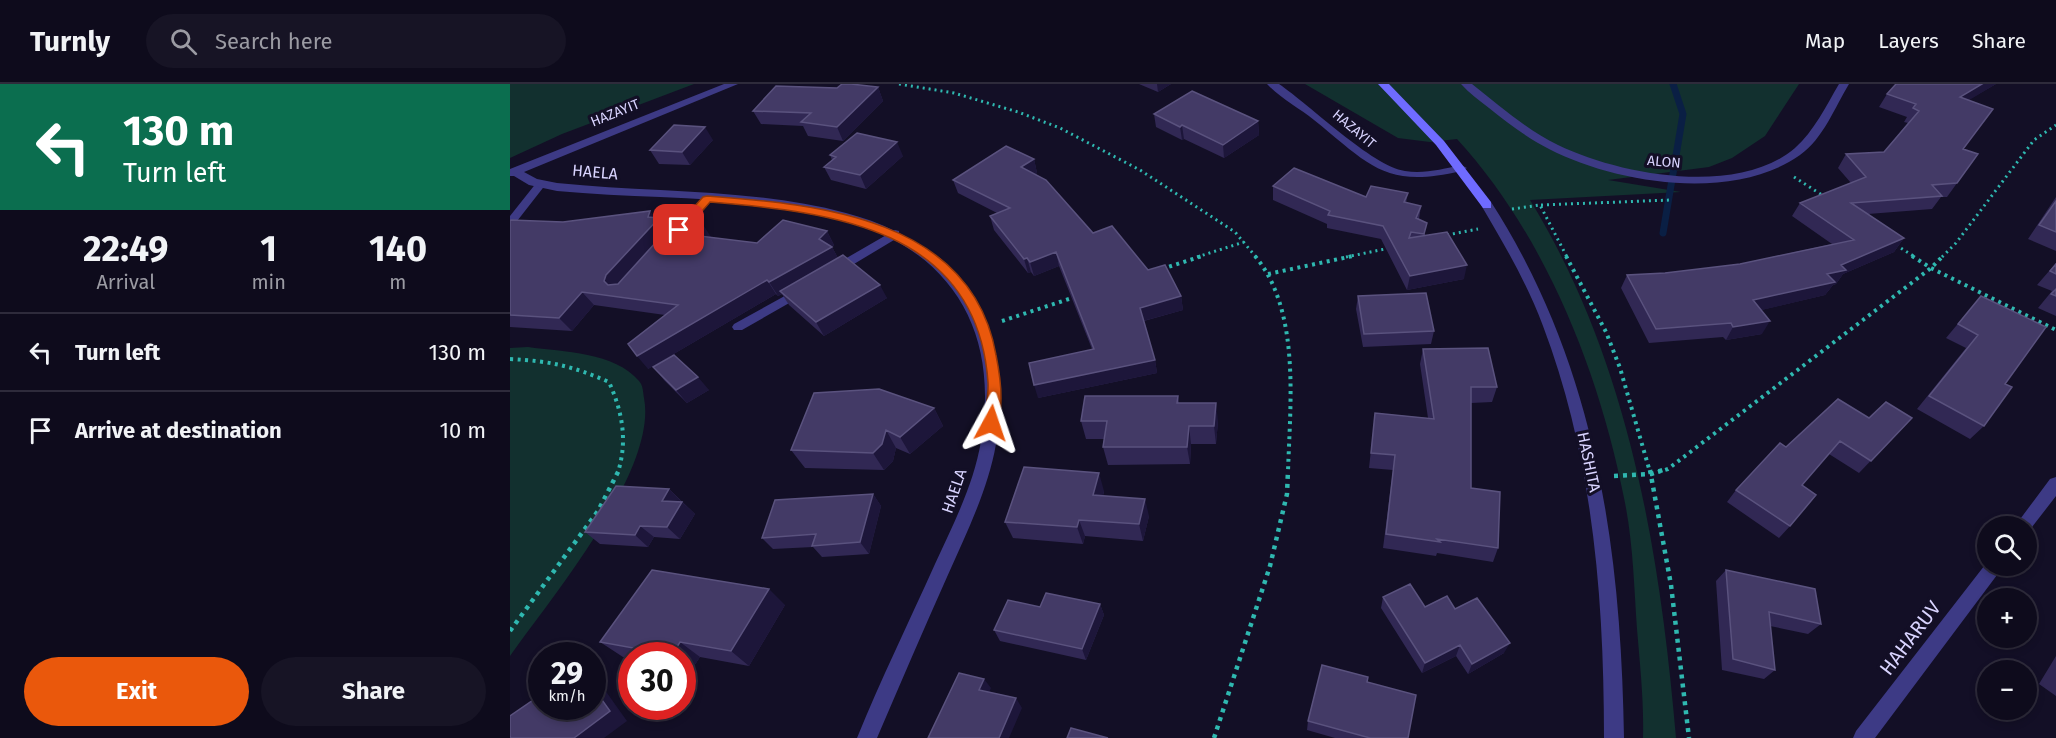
<!DOCTYPE html>
<meta charset="utf-8">
<style>
:root{--surface:#0e0b1c;--page:#171425;--text:#f1f3f6;--muted:#9b9ba3;--line:#2e2b3b;--accent:#ea580c}
body{margin:0;font-family:"Fira Sans",sans-serif;background:var(--page);color:var(--text);height:100vh;display:flex;flex-direction:column;font-size:22px;white-space:nowrap}
*{box-sizing:border-box;margin:0}
p{font-size:20px;color:var(--muted)}
.icon{flex:none;width:33px;height:33px;fill:none;stroke:currentColor;stroke-width:2;stroke-linecap:round;stroke-linejoin:round}
.map{position:relative;flex:1;overflow:hidden}
.drawer{display:flex;flex-direction:column;background:var(--surface);width:510px}
.drawer>*{flex:none}
.top-card{background:#0b6e4f;color:#fff;overflow:hidden}
.controls{position:absolute;left:1467px;top:432px;display:grid;gap:12px}
.controls a{display:grid;place-items:center;width:60px;height:60px;border-radius:50%;background:var(--surface);box-shadow:0 3px 9px #0003,0 0 0 2px var(--line);font-size:30px}
.speed{position:absolute;left:18px;top:558px;display:flex;gap:12px;font-size:30px;font-weight:700;text-align:center}
.speed>*{display:grid;place-content:center;width:78px;height:78px;border-radius:50%;background:var(--surface);box-shadow:0 3px 9px #0003,0 0 0 2px var(--line);line-height:1}
.speed small{font-size:15px;font-weight:400}
.speed .limit{border:9px solid #d22;background:#fff;color:#111}
.pin{position:absolute;display:grid;place-items:center;width:51px;height:51px;color:#fff;margin:-26px;border-radius:12px;box-shadow:0 3px 9px #0006}
.me{position:absolute;width:66px;margin:-33px;rotate:5deg;stroke-linejoin:round;filter:drop-shadow(0 0 4px #0008)}
.turn{display:flex;align-items:center;gap:21px;height:126px;padding:0 24px;font-size:27px}
.turn .icon{width:78px;height:78px;stroke-width:2.5}
.turn b{display:block;font-size:42px;line-height:51px}
.eta{display:flex;justify-content:space-evenly;align-items:center;height:102px;text-align:center}
.eta b{font-size:36px;font-weight:700;line-height:42px}
.action{display:flex;gap:12px;margin-top:auto;padding:12px 24px}
.action a{flex:1;height:69px;border-radius:36px;background:var(--accent);color:#fff;font-size:24px;font-weight:700;line-height:69px;text-align:center}
.action a+a{background:var(--page);color:var(--text)}
ul{padding:0;list-style:none}
li{display:flex;align-items:center;gap:18px;height:78px;padding:0 24px;border-top:2px solid var(--line)}
li div{flex:1}
li b{display:block;font-size:22px}
li em{font-style:normal}
header{display:flex;align-items:center;gap:36px;box-sizing:border-box;height:84px;padding:0 30px;background:var(--surface);border-bottom:2px solid var(--line)}
header strong{font-size:28px}
nav{display:flex;gap:33px;margin-inline-start:auto;font-size:21px}
.search{width:420px;height:54px;background:var(--page);display:flex;align-items:center;gap:15px;box-sizing:border-box;padding:0 21px;border-radius:33px;color:var(--muted);font-size:22px}
main{display:flex;flex:1;min-height:0}
.map>svg:first-child{display:block}
.green{fill:#12302f}
.lines{fill:none;stroke-linecap:round;stroke-linejoin:round}
.stream{stroke:#0a1f44;stroke-width:7}
.path-far2{stroke:#2fb8b0;stroke-width:3;stroke-dasharray:2 4;stroke-linecap:butt}
.path-far1{stroke:#2fb8b0;stroke-width:4;stroke-dasharray:3 4.5;stroke-linecap:butt}
.path{stroke:#2fb8b0;stroke-width:4.5;stroke-dasharray:4 5;stroke-linecap:butt}
.lane{fill:#3d3a85;fill-rule:evenodd}
.street{fill:#3d3a85;fill-rule:evenodd}
.secondary{fill:#6f6bff;fill-rule:evenodd}
.wall{fill:#312854}
.shaded-wall{fill:#1d163a}
.building{fill:#433a66;stroke:#5a527e;stroke-width:1.5}
.route{fill:#ea580c;stroke:#983908;stroke-width:1.5}
.labels{text-anchor:middle;dominant-baseline:central;stroke-width:6;stroke-linejoin:round;paint-order:stroke}
.far-street-label{font-size:14px;fill:#d9d4ff;stroke:#130f26}
.street-label{font-size:16px;fill:#d9d4ff;stroke:#130f26}
.near-street-label{font-size:20px;fill:#d9d4ff;stroke:#130f26}
</style>
<header>
<strong>Turnly</strong>
<div class="search"><svg class="icon" aria-label="search" viewBox="0 0 24 24"><circle cx="10" cy="10" r="6"/><path d="M15 15l6 6"/></svg>Search here</div>
<nav><a>Map</a><a>Layers</a><a>Share</a></nav>
</header>
<main>
<section class="drawer">
<div class="top-card">
<div class="turn"><svg class="icon" aria-label="left" viewBox="0 0 24 24"><path d="M17 20v-9H6M10 6l-5 5 5 5"/></svg><div><b>130 m</b>Turn left</div></div>
</div>
<div class="eta">
<div><b>22:49</b><p>Arrival</p></div>
<div><b>1</b><p>min</p></div>
<div><b>140</b><p>m</p></div>
</div>
<ul>
<li><svg class="icon" aria-label="left" viewBox="0 0 24 24"><path d="M17 20v-9H6M10 6l-5 5 5 5"/></svg><div><b>Turn left</b></div><em>130 m</em></li>
<li><svg class="icon" aria-label="arrive" viewBox="0 0 24 24"><path d="M6 21V4h12l-3 4 3 4H6"/></svg><div><b>Arrive at destination</b></div><em>10 m</em></li>
</ul>
<div class="action"><a>Exit</a><a>Share</a></div>
</section>
<div class="map">
<svg width="1546" height="654" viewBox="0 0 1546 654">
<rect width="100%" height="100%" fill="#130f26"/>
<path class="green" d="M0,0H184L52,50L0,74Z
M795,0H1289L1255,52L1222,74L1199,83L1098,96L1171,108L1020,116C1119,277 1150,468 1166,654H1133C1134,618 1130,581 1127,545C1124,502 1123,456 1114,414C1089,287 1035,151 947,55L920,58L888,54Z
M18,263C53,268 105,268 129,297C133,301 133,308 134,314C148,386 41,514 0,572V264Z"/>
<g class="lines">
<path class="stream" d="M1153,149L1173,30L1163,0"/>
<path class="path-far2" d="M389,0L444,9L508,28L550,44L630,86L725,148L746,173
M1284,93L1315,113
M1031,121L1161,116
M1002,125L1030,121L1057,173
M937,151L968,145
M1386,161L1405,173
M687,173L734,158
M836,173L880,164
M1432,173L1446,159L1524,56L1546,41"/>
<path class="path-far1" d="M745,172C791,227 780,320 778,388
M1056,172L1096,248L1110,284L1140,388
M1402,172L1421,184L1546,246
M652,185L692,172
M758,190L843,172
M492,237L565,213
M0,275C41,277 62,282 99,298C112,327 118,356 108,388
M1148,388L1158,385L1421,184L1433,172"/>
<path class="path" d="M1140,386L1161,501L1179,654
M1104,392L1141,390L1153,386
M0,547L88,427L109,386
M704,654L760,482L777,410L778,386"/>
<path class="lane" d="M31,97L36,100L4,141L0,143V132L27,98Z
M197,112L201,113V117L170,152H162V146L193,113Z
M385,146L389,147V153L329,189H321L319,186L321,183Z
M291,203L297,207L295,210L232,246H224L222,243L224,240Z"/>
<path class="street" d="M214,0H228L14,88L27,95L47,99C143,109 242,104 336,129C448,158 508,244 486,360C478,406 456,450 437,493C413,547 390,600 367,654H347C371,595 399,538 425,480C443,441 464,400 471,357C490,246 441,165 331,135C239,110 141,116 47,107L19,101L4,92H0V85Z
M757,0H769C800,21 862,82 895,87C914,90 933,85 951,81L957,84L951,87C875,105 860,81 804,36C789,24 770,14 757,0Z
M951,0H962C990,22 1017,46 1048,61C1110,91 1228,113 1285,64C1304,47 1316,22 1329,0H1339C1325,23 1313,55 1290,71C1224,118 1107,100 1039,65C1017,54 998,39 979,24C969,16 959,9 951,0Z
M977,117L981,118C1086,281 1111,464 1114,654H1094C1094,514 1083,374 1033,242C1017,199 994,160 971,121Z
M1546,393V412L1519,447L1516,448V442H1505L1540,395Z
M1478,477V482H1492L1490,487L1365,654H1343L1346,647Z"/>
<path class="secondary" d="M868,0H879L934,57L981,118V124H973L926,61Z"/>
</g>
<path class="wall" d="M629,0H661L648,8Z
M1486,0L1458,16L1453,65L1468,70L1437,113H1431L1422,125L1358,130L1394,154L1384,168L1333,190L1326,200L1323,201L1315,211L1251,226L1252,250L1216,256L1213,253L1139,259L1111,204L1117,191L1155,189L1230,180L1322,160L1282,132L1290,119L1341,99L1328,84L1336,70L1374,68L1398,39L1394,38L1397,33L1369,23L1377,10Z
M368,3L373,17L333,57L298,52L293,42L251,40L243,27L327,4Z
M644,30L748,37L749,51L714,74L674,55L672,56L646,43Z
M203,56L180,81L149,80L140,66Z
M320,71L393,72L356,105L321,96L314,83L322,76Z
M524,75L527,89L525,90L583,149L638,186L671,212L673,226L634,237L645,276L647,289L528,314L582,265L549,182L524,192L521,188L518,189L484,146L480,132L487,129L448,109L443,96Z
M763,102L856,113L898,109L896,119L911,122L909,135L915,151L954,195L897,206L871,155L817,144V140L763,116Z
M1546,113V167L1518,155Z
M145,134H149L157,146L201,153L200,154L247,159L317,147L324,161L322,163L328,174L377,214L314,252L279,221L272,210L268,212L266,210L138,285L155,231L84,221L62,247L0,243V137L53,138Z
M1546,179V232L1528,224L1542,207L1527,201Z
M848,212L924,247L921,260L853,263L846,225Z
M1471,212L1495,300L1474,342L1460,355L1407,325L1456,264L1436,254Z
M913,265L987,303L982,318L961,319V404L988,464L983,478L927,469L926,472L873,464L883,386L859,384L865,329L918,334L910,280Z
M143,283L199,306L177,319L154,296Z
M668,312L669,319L708,337L706,360H681L680,380L598,381L593,363L594,355H576L571,337Z
M424,324L433,342L400,370L386,364L383,377L374,386L295,384L281,366Z
M1402,334L1349,389L1319,370L1292,401L1280,442L1269,454L1217,418L1226,406L1276,363Z
M159,405L185,430L170,455L144,453L138,463L90,460L75,448Z
M594,407L593,412L639,432L633,457L575,452L573,460L503,454L495,438Z
M363,410L371,422L359,470L312,473L303,463L263,465L252,454Z
M1216,486L1311,540L1298,550L1260,542L1265,586L1254,595L1212,586L1206,497Z
M873,513L915,523L945,525L994,569L958,590L946,572L912,589L871,524Z
M590,520L594,531L576,576L490,557L484,546L530,523Z
M275,521L239,582L190,573L182,585L172,583V572H122V574L113,573L90,558Z
M1546,572V612L1529,600Z
M857,598L898,654H825L797,646L798,637Z"/>
<path class="shaded-wall" d="M647,0H661L648,8Z
M1472,0H1486L1441,27L1450,13Z
M368,3L373,17L333,57L327,43Z
M748,37L749,51L714,74L713,61Z
M672,41L674,55L672,56L670,43Z
M195,43L203,56L180,81L172,68Z
M387,58L393,72L356,105L350,91Z
M524,75L527,89L515,97L511,83Z
M140,127L147,136L149,134L159,148L105,210L94,197L96,191L138,133Z
M192,139L201,153L190,165L181,151Z
M317,147L324,161L322,163L329,176L270,207L272,210L268,212L259,198Z
M1394,154L1384,168L1333,190L1326,200L1323,201L1315,211L1235,230L1243,216L1317,190L1331,181Z
M546,168L549,182L524,192L520,178Z
M517,174L521,188L518,189L514,175Z
M957,181L954,195L897,206L900,192Z
M257,196L266,210L138,285L127,272Z
M370,201L377,214L314,252L306,238Z
M72,208L84,221L62,247L49,234Z
M671,212L673,226L633,237L630,224Z
M1260,237L1252,250L1216,256L1223,243Z
M645,276L647,289L528,314L524,301Z
M188,293L199,306L177,319L166,306Z
M706,319L708,337L706,360L704,342Z
M424,324L433,342L400,370L390,353Z
M679,342L681,360L680,380L677,363Z
M376,346L386,364L383,377L374,386L363,369Z
M589,389L594,407L588,428L583,411Z
M159,405L172,418L152,417Z
M363,410L371,422L359,470L350,458Z
M635,415L639,432L633,457L629,440Z
M172,418L185,430L170,455L157,443Z
M569,436L575,452L573,460L567,443Z
M130,442L144,453L138,463L125,451Z
M259,505L275,521L239,582L221,567Z
M590,520L594,531L576,576L572,565Z
M170,558L190,573L182,585L172,578V572H164L162,571Z
M1000,559L994,569L958,590L962,580Z
M950,561L946,572L912,589L915,579Z
M474,595L481,604L476,616L469,606Z
M82,597L92,602L117,637L94,654H64L82,602Z
M506,614L512,624L499,654H489Z"/>
<path class="building" d="M332,0H341L368,3L327,43L291,38L301,29L243,27L266,2L327,4Z
M1386,0H1472L1450,13L1483,25L1453,65L1468,70L1447,99L1422,101L1432,112L1341,119L1394,154L1331,181L1336,186L1317,190L1325,198L1243,216L1260,237L1223,243L1221,239L1146,245L1117,191L1155,189L1230,180L1344,156L1290,119L1356,93L1336,70L1374,68L1409,27L1403,24L1406,20L1377,10Z
M682,7L748,37L713,61L672,41L670,43L644,30Z
M164,41L195,43L172,68L140,66Z
M347,49L387,58L350,91L314,83L326,73L320,71Z
M496,62L524,75L511,83L536,96L583,149L602,142L638,186L655,181L671,212L630,224L645,276L524,301L519,279L584,265L546,168L520,178L517,174L514,175L480,132L500,124L443,96Z
M784,84L856,113L861,102L898,109L894,118L911,122L906,134L917,139L914,150L901,148L899,154L937,148L957,181L900,192L873,142L818,131L820,127L763,102Z
M1546,117V148L1529,141Z
M140,127L138,133L149,134L96,191L94,197L98,201L108,200L166,136L192,139L181,151L247,159L273,136L317,147L309,155L322,163L259,198L257,196L127,272L118,260L168,221L72,208L49,234L0,231V137L1,136L53,138Z
M333,171L370,201L306,238L270,207Z
M1546,180V190L1540,187Z
M1546,205V212L1541,210Z
M916,209L924,247L854,250L848,212Z
M1471,212L1536,243L1495,300L1502,303L1474,342L1419,312L1468,251L1448,240Z
M978,264L987,303H961V404L990,408L988,464L927,455L930,458L876,450L885,371L861,369L865,329L924,335L913,265Z
M164,271L188,293L166,306L143,283Z
M369,305L424,324L390,353L376,346L372,360L363,369L281,366L304,309Z
M575,312H668L667,319H706L704,342H679L677,363H593L597,337H571Z
M1328,315L1359,334L1376,318L1402,334L1361,377L1330,357L1292,401L1306,411L1280,442L1226,406L1270,359L1276,363Z
M514,383L589,389L583,411L635,415L629,440L569,436L567,443L495,438Z
M106,402L159,405L152,417L172,418L157,443L130,442L125,451L75,448Z
M363,410L350,458L302,462L306,450L252,454L265,416Z
M142,486L259,505L221,567L170,558L162,571L90,558Z
M1216,486L1305,505L1311,540L1259,528L1265,586L1223,575Z
M900,500L915,523L937,512L945,525L967,514L1000,559L962,580L950,561L915,579L873,513Z
M536,509L590,520L572,565L484,546L498,516L530,523Z
M812,581L858,593L857,598L906,611L898,654H860L798,637Z
M449,589L474,595L469,606L506,614L489,654H418Z
M82,602L100,627L64,654H1L0,652V632L32,610V622H82Z
M561,644L598,654H557Z"/>
<path class="route" d="M197,112C309,120 462,134 486,271C490,291 495,324 486,343H476L474,339C475,326 479,311 478,298C467,144 322,128 200,118L173,149H165V144L193,113Z"/>
<g class="labels">
<g class="far-street-label">
<text transform="translate(105 29) rotate(-22)">HAZAYIT</text>
<text transform="translate(844 45) rotate(40)">HAZAYIT</text>
<text transform="translate(1154 78) rotate(5)">ALON</text>
</g>
<g class="street-label">
<text transform="translate(85 88) rotate(5)">HAELA</text>
<text transform="translate(1079 378) rotate(78)">HASHITA</text>
<text transform="translate(444 407) rotate(-71)">HAELA</text>
</g>
<g class="near-street-label">
<text transform="translate(1400 554) rotate(-53)">HAHARUV</text>
</g>
</g>
</svg>
<div class="controls">
<a><svg class="icon" aria-label="search" viewBox="0 0 24 24"><circle cx="10" cy="10" r="6"/><path d="M15 15l6 6"/></svg></a>
<a>+</a>
<a>−</a>
</div>
<div class="speed"><div>29<small>km/h</small></div><div class="limit">30</div></div>
<div class="pin" style="left:169px;top:146px;background:#d93025"><svg class="icon" aria-label="arrive" viewBox="0 0 24 24"><path d="M6 21V4h12l-3 4 3 4H6"/></svg></div>
<svg class="me" style="left:481px;top:339px" viewBox="-20 -20 40 40"><path d="M0-17L14 15 0 8-14 15z" fill="#ea580c" stroke="#fff" stroke-width="4"/></svg>
</div>
</main>
